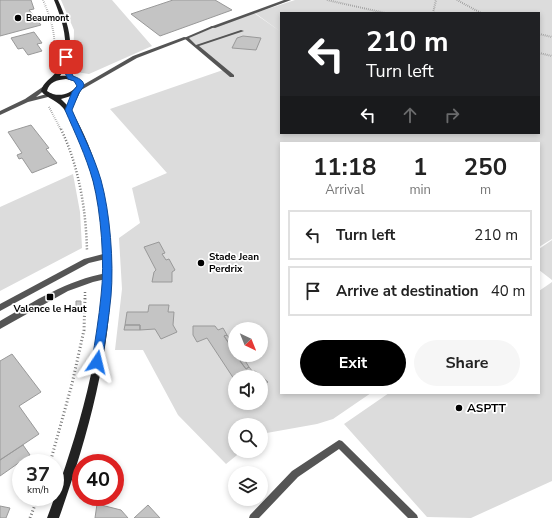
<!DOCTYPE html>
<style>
:root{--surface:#fff;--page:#f6f6f6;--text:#222;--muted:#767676;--line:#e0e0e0;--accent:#000}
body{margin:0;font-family:"Nunito Sans",sans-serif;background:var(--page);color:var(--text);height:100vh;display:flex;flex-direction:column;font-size:15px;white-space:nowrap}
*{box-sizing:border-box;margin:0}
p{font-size:13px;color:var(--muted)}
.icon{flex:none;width:22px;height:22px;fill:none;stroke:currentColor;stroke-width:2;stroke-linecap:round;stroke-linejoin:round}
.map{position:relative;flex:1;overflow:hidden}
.drawer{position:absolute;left:280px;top:142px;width:260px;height:252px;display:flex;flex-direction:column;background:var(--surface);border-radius:0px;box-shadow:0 2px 6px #0003}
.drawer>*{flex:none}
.top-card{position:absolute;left:280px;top:12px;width:260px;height:122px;border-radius:0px;box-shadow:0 2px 6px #0003;background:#202124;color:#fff;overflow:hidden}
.needle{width:26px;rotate:137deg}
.fabs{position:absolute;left:228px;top:322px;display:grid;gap:8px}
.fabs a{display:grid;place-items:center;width:40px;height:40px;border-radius:50%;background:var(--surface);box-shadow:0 2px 6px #0003;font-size:20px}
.speed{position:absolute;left:12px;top:454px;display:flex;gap:8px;font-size:20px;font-weight:700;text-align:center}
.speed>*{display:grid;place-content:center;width:52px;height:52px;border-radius:50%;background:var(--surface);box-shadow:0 2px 6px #0003;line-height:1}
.speed small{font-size:10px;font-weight:400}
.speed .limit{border:6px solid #d22;background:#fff;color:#111}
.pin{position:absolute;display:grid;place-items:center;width:34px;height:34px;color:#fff;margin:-17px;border-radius:8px;box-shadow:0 2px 6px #0006}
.me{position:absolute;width:44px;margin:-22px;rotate:10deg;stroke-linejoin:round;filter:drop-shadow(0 0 3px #0008)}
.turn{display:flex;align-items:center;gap:14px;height:84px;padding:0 20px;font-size:18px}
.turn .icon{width:52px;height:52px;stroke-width:2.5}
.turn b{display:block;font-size:28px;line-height:34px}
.lanes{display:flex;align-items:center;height:38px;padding:0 20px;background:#0003;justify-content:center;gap:20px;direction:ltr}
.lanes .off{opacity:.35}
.eta{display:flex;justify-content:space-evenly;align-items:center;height:68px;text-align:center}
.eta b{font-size:24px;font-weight:700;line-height:28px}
.action{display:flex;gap:8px;margin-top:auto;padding:8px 20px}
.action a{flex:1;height:46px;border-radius:24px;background:var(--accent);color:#fff;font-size:16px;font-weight:700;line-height:46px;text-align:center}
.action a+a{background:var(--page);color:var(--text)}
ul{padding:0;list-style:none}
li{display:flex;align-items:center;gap:12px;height:50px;margin:0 8px 6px;padding:0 12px;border:2px solid var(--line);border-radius:0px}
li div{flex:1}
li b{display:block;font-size:15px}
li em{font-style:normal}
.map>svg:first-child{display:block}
.green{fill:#dcdcdc;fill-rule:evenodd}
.building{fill:#c4c4c4;stroke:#999}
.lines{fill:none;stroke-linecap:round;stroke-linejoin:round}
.path-far2{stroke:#777;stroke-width:2;stroke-dasharray:0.5 1.5;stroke-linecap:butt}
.path-far1{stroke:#777;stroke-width:2.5;stroke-dasharray:1 2;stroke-linecap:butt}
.path{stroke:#777;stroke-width:3;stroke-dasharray:1 2.5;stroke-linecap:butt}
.lane{fill:#555;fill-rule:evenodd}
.street{fill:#555;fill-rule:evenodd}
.secondary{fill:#222;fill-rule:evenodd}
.route{fill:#1a73e8;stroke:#114b97}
.poi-dot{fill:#000;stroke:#fff;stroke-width:1.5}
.labels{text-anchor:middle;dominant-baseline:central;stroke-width:3.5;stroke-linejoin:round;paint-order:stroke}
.far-poi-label{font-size:9px;font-weight:bold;fill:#000;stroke:#fff;text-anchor:start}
.poi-label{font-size:10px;font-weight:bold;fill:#000;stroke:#fff;text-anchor:start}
.near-poi-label{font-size:12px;font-weight:bold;fill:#000;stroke:#fff;text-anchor:start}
</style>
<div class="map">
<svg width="552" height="518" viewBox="0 0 552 518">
<rect width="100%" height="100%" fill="#fff"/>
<path class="green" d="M61,0H112L152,46L89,74L75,72L73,70L74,30Z
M295,0H552V239L539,247V143H281V393H371L333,419L317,424L261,434V425H235V451H242L226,464L178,415L143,350H115L122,289L119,238L140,223L132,188L167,173L110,109L223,70L186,38L254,13L281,32V133H539V13H281V32L255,13ZM235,329H261V355H235ZM235,377H261V403H235Z
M73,174L80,212L82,248L0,291V207Z
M552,240V280L539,270V249Z
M552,282V481L471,518L427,517L344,424L389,393H539V291Z"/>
<path class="building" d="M0,0H31L34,9L29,10L41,25L0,36Z
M173,0H215L232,10L160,36L131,14Z
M34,32L42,43L37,44L42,51L28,55L23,48L18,49L11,38Z
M243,36L261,38L256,50L232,48L237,38Z
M31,125L49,148L46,149L57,163L32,173L22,158L19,159L17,155L22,153L8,132Z
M159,242L165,253L162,254L166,260L169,259L175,270L172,272V282H152L154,272L156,270L144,247Z
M76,301H81V308L76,309Z
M149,305H169L168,312H174L173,325L177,332L161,339L155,329L140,330V325H125L127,312H148Z
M125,325H140V330H124Z
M193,326H215L218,330L223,328L227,335L224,336L230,345L233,344L235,346V355H241L244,359L240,361L246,369L249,367L253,372L255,371L268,382L261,387V377H235V387L230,383L234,379L207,338L197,342L193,335Z
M227,335L233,344L230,345L224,336Z
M12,354L41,392L19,406L39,434L0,460V361Z
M244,359L249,367L246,369L240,361Z
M23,445L30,455L0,476V460Z
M97,504L121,510L128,518H95Z
M148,505L160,518H134Z
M0,506L10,508L6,518H0Z"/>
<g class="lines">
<path class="path-far2" d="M43,0C52,21 58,40 52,63
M327,0L385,13
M457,0L481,13
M433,13L436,0
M539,34L552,37
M539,53L552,56
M49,107L61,130"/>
<path class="path-far1" d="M61,129C79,167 86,209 87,251
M85,299V292"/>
<path class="path" d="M50,463L72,384L84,330L85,298
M30,518L38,497"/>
<path class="lane" d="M212,26L215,27L189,38L196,45L241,30L244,31L199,46L234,75V77H230L184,38Z
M339,440L342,441L417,515L418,518H408L339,449L298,477L259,518H249L250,515L292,471Z"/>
<path class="street" d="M284,0H291L215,28L210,27Z
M184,37L189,38L137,58L81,90H77L76,89L133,56Z
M44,86L47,88L46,89L36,97L50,93L52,94V96L28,102L0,115V111L25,99Z
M107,253L111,256L110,258L89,263L0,311V304L84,259Z
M107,273L110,274L111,276L110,278L93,282L68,291L0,329V321C35,301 67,280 107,273Z"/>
<path class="secondary" d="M54,0H58C69,24 78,53 60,76C69,75 77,76 83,83C82,90 75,102 71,110C144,233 104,392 59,518H47C90,404 129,266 82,147C78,136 73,122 66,112C59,100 47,99 41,91C43,82 51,79 56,72C73,51 63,22 54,0ZM66,79L74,81L77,83V86C70,95 57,98 47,91C49,82 57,80 66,79ZM71,96L67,105L61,99Z"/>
</g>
<path class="route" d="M64,56L69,57L68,65L73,76C78,78 84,80 84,86L79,93L72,110C82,133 94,156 101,180C110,212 114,263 111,296C109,318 105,340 102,362L101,365L97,367L93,365L92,362C95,340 99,318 101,296C105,263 101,212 93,181C86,156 75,133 65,110L72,92L77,86L74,81L68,79L61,65Z"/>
<g class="poi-dot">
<circle cx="18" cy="18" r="4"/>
<circle cx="201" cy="263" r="4"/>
<rect x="46" y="293" width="8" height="8" rx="2"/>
<circle cx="459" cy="408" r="4"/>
</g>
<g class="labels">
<g class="far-poi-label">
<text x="26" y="18">Beaumont</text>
</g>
<g class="poi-label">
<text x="209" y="257">Stade Jean<tspan x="209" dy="12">Perdrix</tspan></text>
<text x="50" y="309" text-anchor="middle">Valence le Haut</text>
</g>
<g class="near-poi-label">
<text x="467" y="408">ASPTT</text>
</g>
</g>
</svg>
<div class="fabs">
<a><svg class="needle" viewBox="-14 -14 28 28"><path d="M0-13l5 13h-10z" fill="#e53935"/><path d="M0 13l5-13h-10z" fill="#767676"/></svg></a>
<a><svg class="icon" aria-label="sound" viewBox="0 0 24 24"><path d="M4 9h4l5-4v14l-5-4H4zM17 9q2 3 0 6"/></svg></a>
<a><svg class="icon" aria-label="search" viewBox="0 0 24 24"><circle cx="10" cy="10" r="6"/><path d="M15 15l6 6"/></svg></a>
<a><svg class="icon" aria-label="layers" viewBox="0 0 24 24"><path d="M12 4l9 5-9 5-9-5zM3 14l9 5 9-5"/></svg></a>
</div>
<div class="speed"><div>37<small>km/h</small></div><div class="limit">40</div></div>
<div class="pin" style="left:66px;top:57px;background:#d93025"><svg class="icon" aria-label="arrive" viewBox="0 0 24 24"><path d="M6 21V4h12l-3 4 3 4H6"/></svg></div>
<svg class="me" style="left:97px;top:362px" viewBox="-20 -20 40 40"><path d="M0-17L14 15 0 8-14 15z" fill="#1a73e8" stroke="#fff" stroke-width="4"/></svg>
<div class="top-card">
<div class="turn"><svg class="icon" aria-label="left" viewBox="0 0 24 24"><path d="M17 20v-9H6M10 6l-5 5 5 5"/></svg><div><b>210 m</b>Turn left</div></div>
<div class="lanes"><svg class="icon" aria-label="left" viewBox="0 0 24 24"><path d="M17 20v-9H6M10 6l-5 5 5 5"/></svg><svg class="icon off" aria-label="ahead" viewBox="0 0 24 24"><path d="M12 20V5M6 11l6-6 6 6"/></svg><svg class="icon off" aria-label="right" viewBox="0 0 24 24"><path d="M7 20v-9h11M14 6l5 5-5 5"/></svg></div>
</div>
<section class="drawer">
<div class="eta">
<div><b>11:18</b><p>Arrival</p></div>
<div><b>1</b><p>min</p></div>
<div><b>250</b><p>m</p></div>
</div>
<ul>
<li><svg class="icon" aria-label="left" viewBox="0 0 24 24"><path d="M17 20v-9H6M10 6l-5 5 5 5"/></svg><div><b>Turn left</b></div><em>210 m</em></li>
<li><svg class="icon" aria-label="arrive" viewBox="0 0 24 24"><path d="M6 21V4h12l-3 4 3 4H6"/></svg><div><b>Arrive at destination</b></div><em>40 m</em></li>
</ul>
<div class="action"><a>Exit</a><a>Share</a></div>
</section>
</div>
